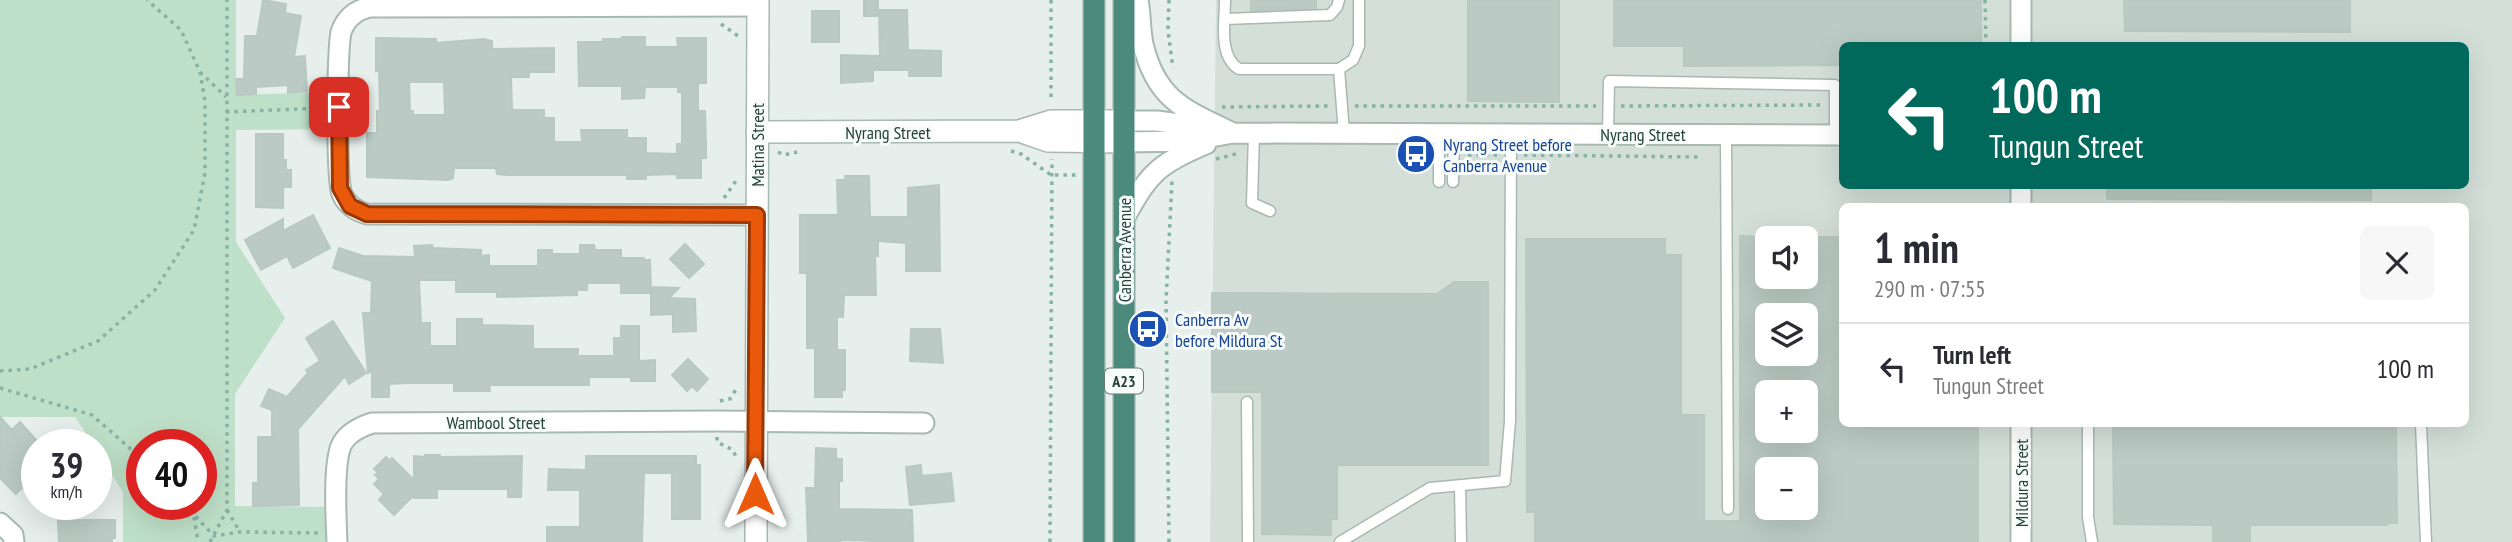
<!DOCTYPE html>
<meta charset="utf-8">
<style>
:root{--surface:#fff;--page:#f7f7f7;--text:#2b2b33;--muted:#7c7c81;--line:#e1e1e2}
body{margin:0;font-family:"PT Sans Narrow",sans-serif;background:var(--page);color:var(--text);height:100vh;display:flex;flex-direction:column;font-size:26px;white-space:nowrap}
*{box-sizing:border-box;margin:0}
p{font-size:23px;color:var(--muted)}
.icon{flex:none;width:38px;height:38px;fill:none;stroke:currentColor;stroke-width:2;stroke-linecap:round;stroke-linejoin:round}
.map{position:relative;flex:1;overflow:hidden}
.side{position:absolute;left:1839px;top:203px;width:630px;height:224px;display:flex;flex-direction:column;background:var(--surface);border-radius:10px;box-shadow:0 7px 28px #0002}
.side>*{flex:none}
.hud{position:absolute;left:1839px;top:42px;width:630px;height:147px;border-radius:10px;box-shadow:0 7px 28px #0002;background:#00695c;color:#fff;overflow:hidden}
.fabs{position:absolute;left:1755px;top:226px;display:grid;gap:14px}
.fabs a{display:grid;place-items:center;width:63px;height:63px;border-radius:10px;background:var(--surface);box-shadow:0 7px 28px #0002;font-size:35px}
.speed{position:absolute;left:21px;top:429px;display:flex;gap:14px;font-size:35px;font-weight:700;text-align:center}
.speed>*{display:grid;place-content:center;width:91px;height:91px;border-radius:50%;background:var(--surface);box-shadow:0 7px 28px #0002;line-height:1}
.speed small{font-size:18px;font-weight:400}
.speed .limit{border:10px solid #d22;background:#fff;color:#111}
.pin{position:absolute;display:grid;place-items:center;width:60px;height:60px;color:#fff;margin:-30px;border-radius:14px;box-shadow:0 4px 10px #0006}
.me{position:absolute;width:77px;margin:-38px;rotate:0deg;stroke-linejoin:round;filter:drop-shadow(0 0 5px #0008)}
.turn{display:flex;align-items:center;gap:24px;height:147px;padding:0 35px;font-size:32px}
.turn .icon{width:91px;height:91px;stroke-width:2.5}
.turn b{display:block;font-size:49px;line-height:60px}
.round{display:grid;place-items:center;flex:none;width:74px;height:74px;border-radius:10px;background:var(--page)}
.head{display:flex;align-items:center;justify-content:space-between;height:119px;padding:0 35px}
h1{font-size:42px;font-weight:700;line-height:52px}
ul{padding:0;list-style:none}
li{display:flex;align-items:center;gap:21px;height:91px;padding:0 35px;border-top:2px solid var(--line)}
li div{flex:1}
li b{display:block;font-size:26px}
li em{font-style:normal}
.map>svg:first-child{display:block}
.built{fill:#d4dfda;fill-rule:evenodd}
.green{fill:#bfe0c8;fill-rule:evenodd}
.building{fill:#bbcac4;stroke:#b8c9c2;stroke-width:2;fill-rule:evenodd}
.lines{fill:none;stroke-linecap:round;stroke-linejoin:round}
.service-casing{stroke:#a8b8b2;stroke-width:13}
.minor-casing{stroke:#a8b8b2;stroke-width:23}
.tertiary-casing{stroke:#a8b8b2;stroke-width:24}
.trunk-casing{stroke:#c2cac8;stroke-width:24}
.path{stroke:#86b3a5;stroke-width:3.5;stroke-dasharray:3.5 5;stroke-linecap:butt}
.service{stroke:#fff;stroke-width:10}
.minor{stroke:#fff;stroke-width:19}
.tertiary{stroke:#fff;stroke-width:21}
.trunk{stroke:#4c8a7c;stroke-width:21}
.route-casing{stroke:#983908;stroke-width:18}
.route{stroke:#ea580c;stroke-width:12}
.labels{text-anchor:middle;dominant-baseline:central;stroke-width:6;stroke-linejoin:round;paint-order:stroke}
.shield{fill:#f7fbf9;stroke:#637a73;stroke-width:2}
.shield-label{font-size:16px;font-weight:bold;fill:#24423a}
.street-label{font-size:18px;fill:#24423a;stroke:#f7fbf9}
.transit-label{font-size:18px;fill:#164399;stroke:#f7fbf9;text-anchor:start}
</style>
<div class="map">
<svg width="2512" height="542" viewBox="0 0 2512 542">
<rect width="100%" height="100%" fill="#e6efeb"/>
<path class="built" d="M1216,0H2512V542H1210ZM1843,46H2466V186H1843ZM1843,206H2466V424H1843ZM1768,238H1806V276H1768ZM1768,315H1806V354H1768ZM1768,392H1806V430H1768ZM1768,469H1806V508H1768Z"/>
<path class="green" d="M0,0H236V95L331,92V129L236,130V242L285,318L235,394V506L331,507V542H123V492L96,450V444H93L75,417H0ZM142,444H201V504H142Z"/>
<path class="building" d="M263,0L286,4L285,13L301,16L294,57L305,56L307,91L288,93V85L256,87V94L237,95L236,79H244L245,36H257Z
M864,0H878V16H864Z
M1251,0H1316V8L1251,11Z
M1468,0H1559V102L1468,101Z
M1614,0H1981V46H1843V65L1684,66V46H1614Z
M2124,0H2350V32L2125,31Z
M879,10H907L908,50L941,51V76H909V70H873V81L841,83V55L880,56Z
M812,11H839V42H812Z
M622,37H645V47H678L677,38H706V83H698V111H705L706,144V158H701V178H677V174L646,175V179H627V175H507L497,174L496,168H454L453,178L448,180L367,177V133H377V111H380L379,71H376V38L436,39V43L484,39L492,41V49L554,48V72H529V77H511L512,110H544V118H554V142H582L581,130H627V138H646V153L677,154V144H682V92H678V87H645L644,98L622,99V86H579L578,42H603V39H622ZM409,82H444L445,115H413V111H410Z
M256,134H283V160H286V170H291V187H283V208L256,207Z
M845,176H869L870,217H908V188L939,185L940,271H906V243L878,241V256H875L876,295H844L843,317H837V350H845V390H842V397H815V348H807V273H800V215H838L837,180H845Z
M2107,186H2371V200L2107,199Z
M313,215L330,248L293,268L287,256L261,270L245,240L283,219V231Z
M1740,236L1768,237V276H1806V237H1843V424H1978V542H1535V512H1527L1526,239H1665V255H1681V415H1704V521H1740ZM1768,315H1806V354H1768ZM1768,392H1806V430H1768ZM1768,469H1806V508H1768Z
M685,244L704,264L689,278L670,259Z
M432,245L433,248L481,250V256L489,255V266H538V250H552V254H580V245H594L595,250H621V258H644V260H650L651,293H621V283H587V290H577V295L497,297V292H456V280H419L421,323H430V346H457V319H482V325L533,326V349H578V356H614V338H621V326H639V361L655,360V381H631V377H589V385H489L490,391H454V383H408L389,384V397H372V370L368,373L363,313H371L372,281L333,268L339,248L363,256L415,257L414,246Z
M1454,282H1488V465H1337V519H1331V535L1262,534V392H1212V293L1437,294Z
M651,287L679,288L669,298L695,299L696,331L673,332V314L651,315Z
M333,321L366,373L349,384L345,376L298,429L299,505L253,506V483H258V437H272V410L261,406L269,389L287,397L308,373L306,370L320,361L306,338Z
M911,329H940L943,363L910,361Z
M688,359L708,379L697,391L692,386L687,391L672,375Z
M0,417L12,430L20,422L37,441V503L23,487L16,494L0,478Z
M2113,424H2396L2397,523H2387V525H2250V542H2213V525L2114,524Z
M816,448L836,449V459H842V481H839V509L912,510L913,542L840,540V542H808L806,488H815Z
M425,455H440V457L522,456L521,497H508V489H437V498H414V495L394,515L379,500L384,494L374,484L379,479L375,475L378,473L374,469L386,457L390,461L392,458L414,480V456L425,457Z
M586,456H696V465H700V519H672V473H644L642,542H547V527H580V490H548L549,469L586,470Z
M921,465L922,476L951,473L954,501L910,505L906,467Z
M87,520H115V538H112V542H59L58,521Z"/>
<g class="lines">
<g class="service-casing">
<path id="service" d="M1225,0C1225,22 1218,56 1239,69H1339L1353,60L1359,46V0
M1225,19L1330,15L1337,7L1339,0
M1339,69L1344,133
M1254,133L1252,203L1270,211
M1608,134L1609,81L1835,85V135
M1726,135L1728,509
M1439,182V134
M1453,182L1454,134
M1247,402L1248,542
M2088,424V517L2092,542
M2421,424L2426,542
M1460,486L1461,542
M1340,542L1430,488L1505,481L1510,421L1511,134"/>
</g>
<g class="minor-casing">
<path id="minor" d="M1138,0C1141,15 1140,30 1143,44C1156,100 1185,110 1233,133
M2021,46V0
M1124,121H1157L1208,128
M1123,142L1190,141L1233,133L1843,135
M2021,206V186
M757,215L367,214C356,211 347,205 342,194C336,179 337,54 341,32C346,18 356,10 370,7L758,6
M1124,219C1149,173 1158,164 1206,144
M0,523L13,535L14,542
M337,542C336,519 333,466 341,446C346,434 360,427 372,423L717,421L924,423
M2021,542V424"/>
</g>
<g class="tertiary-casing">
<path id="tertiary" d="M1019,131L1048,141L1123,142
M757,132L1019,131L1051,121H1124
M756,542L758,0"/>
</g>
<g class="trunk-casing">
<path id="trunk" d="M1094,542V0
M1124,542V0"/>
</g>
<path class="path" d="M1051,0V102
M1169,0L1168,31L1173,68
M1985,0L1986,46
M721,24L738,36L739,38
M200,72L226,97
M1355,106H1596
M1621,106L1824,105
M1222,107L1330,106
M226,112L322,108
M1011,151L1021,154L1051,175H1077
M778,152L784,155L797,152
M1468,155H1498
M1524,155L1701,157
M1216,159L1240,153
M724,198L738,178
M0,371L30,369L98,341L155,290L194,230L205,173V101L200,72L181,30L147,0
M0,388L92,415L142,459
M720,401L730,399L737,388
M717,437V442L733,450L736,457
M184,504L214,536L240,532L321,533
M227,510L240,532
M194,517L198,542
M210,542L227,510V0
M1050,542L1052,159
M1169,542L1166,301L1172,181"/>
<use href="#service" class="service"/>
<use href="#minor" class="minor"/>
<use href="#tertiary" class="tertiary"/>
<use href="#trunk" class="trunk"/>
</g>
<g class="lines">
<g class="route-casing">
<path id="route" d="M339,107L340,188L350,206L367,214L757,215L755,494"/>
</g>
<use href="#route" class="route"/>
</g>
<defs>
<g id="bus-disc" transform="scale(2.0125)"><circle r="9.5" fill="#1a4fb4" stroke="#f7fbf9"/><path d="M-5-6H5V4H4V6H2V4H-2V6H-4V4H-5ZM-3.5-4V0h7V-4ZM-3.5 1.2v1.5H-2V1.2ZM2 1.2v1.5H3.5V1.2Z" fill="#fff"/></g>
</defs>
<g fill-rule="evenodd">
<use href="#bus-disc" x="1416" y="154"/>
<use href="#bus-disc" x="1148" y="329"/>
</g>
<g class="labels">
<rect class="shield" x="1105" y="368.5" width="38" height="25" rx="5"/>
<g class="shield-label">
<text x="1124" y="381">A23</text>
</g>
<g class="street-label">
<text x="888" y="132">Nyrang Street</text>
<text x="1643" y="134">Nyrang Street</text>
<text transform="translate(757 145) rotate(-90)">Matina Street</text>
<text transform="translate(1124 250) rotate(-90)">Canberra Avenue</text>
<text x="496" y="422">Wambool Street</text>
<text transform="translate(2021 483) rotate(-90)">Mildura Street</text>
</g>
<g class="transit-label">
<text x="1443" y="144">Nyrang Street before<tspan x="1443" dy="21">Canberra Avenue</tspan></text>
<text x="1175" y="319">Canberra Av<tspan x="1175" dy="21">before Mildura St</tspan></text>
</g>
</g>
</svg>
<div class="fabs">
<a><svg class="icon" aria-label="sound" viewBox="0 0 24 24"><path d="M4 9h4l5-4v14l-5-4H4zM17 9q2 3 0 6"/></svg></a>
<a><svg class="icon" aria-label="layers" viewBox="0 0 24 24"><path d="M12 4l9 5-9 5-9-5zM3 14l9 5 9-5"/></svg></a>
<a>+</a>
<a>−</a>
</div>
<div class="speed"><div>39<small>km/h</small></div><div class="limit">40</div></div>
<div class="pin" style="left:339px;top:107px;background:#d93025"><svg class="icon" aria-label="arrive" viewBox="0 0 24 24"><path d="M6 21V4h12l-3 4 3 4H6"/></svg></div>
<svg class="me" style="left:755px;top:494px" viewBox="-20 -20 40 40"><path d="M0-17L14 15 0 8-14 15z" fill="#ea580c" stroke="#fff" stroke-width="4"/></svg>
<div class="hud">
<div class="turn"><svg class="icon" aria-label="left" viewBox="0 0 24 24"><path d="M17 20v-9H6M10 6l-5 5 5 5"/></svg><div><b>100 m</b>Tungun Street</div></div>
</div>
<section class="side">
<div class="head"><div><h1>1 min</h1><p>290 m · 07:55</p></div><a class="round"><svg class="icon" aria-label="close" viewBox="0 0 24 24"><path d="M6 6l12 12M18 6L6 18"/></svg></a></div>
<ul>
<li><svg class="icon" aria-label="left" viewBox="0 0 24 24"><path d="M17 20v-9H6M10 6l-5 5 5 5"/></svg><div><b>Turn left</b><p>Tungun Street</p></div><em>100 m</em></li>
</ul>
</section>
</div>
